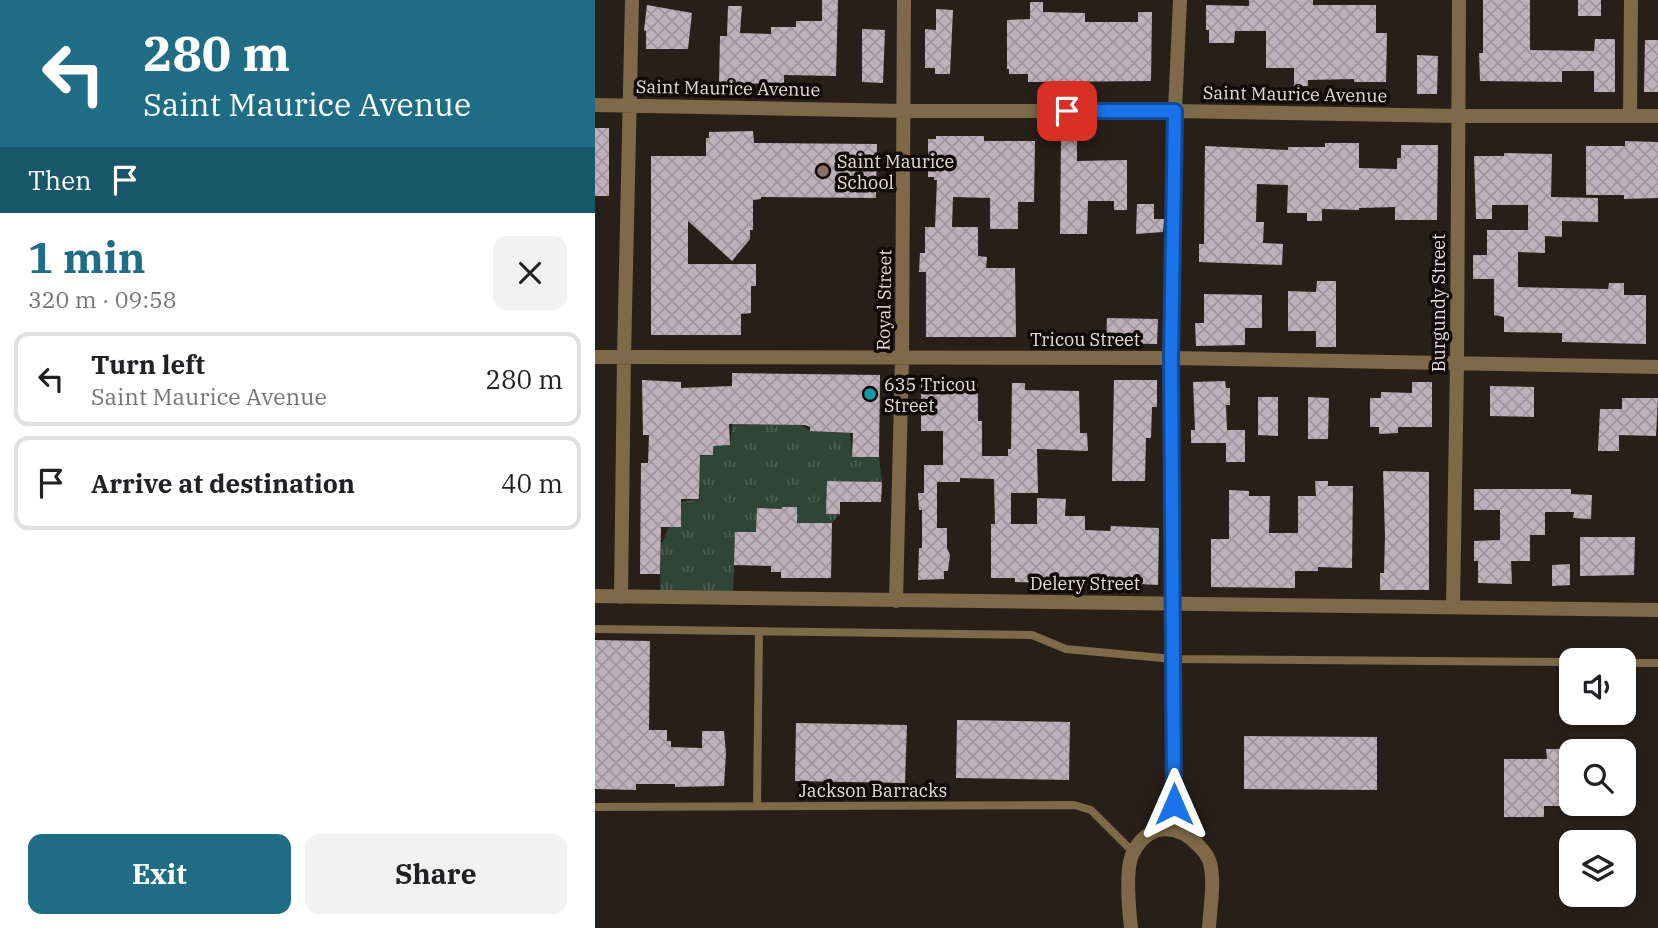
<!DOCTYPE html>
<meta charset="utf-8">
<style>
:root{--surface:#fff;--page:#f2f2f2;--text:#202124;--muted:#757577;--line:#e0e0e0;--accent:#1e6d85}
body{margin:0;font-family:"IBM Plex Serif",serif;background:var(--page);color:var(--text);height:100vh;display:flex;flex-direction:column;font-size:26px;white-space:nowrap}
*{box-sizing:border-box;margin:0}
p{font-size:23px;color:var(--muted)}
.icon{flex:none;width:38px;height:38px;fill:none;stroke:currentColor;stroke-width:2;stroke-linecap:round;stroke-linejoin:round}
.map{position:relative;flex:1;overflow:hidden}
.side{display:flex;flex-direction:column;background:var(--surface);width:595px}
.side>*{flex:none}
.top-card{background:#1e6d85;color:#fff;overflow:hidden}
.tools{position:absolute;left:964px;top:648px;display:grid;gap:14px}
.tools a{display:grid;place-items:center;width:77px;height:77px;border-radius:14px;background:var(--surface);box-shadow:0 2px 5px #0004;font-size:35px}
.pin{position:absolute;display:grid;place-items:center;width:60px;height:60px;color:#fff;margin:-30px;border-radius:14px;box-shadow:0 4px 10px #0006}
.me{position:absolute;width:77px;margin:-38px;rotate:0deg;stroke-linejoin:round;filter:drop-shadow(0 0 5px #0008)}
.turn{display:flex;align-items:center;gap:24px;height:147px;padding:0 28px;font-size:32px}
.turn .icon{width:91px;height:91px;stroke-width:2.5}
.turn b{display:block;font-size:49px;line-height:60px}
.then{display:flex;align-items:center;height:66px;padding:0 28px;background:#0003;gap:14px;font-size:26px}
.round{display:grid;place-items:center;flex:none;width:74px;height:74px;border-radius:14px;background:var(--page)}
.head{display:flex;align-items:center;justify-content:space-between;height:119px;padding:0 28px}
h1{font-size:42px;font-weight:700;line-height:52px;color:var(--accent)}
.action{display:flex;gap:14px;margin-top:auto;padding:14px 28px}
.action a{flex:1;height:80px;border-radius:14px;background:var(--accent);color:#fff;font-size:28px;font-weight:700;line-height:80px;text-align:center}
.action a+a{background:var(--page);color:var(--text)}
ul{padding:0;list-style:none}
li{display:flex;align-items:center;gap:21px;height:94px;margin:0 14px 10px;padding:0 14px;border:4px solid var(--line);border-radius:14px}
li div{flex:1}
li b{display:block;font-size:26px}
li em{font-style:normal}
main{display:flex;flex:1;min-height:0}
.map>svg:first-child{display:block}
.grass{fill:url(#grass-tufts)}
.building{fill:url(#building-cross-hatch)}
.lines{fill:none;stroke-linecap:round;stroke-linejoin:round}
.lane{stroke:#7e6a49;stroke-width:8}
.street{stroke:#7e6a49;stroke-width:14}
.route-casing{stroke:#114b97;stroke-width:18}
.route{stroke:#1a73e8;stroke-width:12}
.education-dot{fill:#8d6e63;stroke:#0f0a07;stroke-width:2.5}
.culture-dot{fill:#0f9aa8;stroke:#0f0a07;stroke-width:2.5}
.labels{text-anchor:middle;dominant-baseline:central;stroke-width:7;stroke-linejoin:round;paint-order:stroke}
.street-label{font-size:18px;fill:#e4dcd8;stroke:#0f0a07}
.poi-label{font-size:18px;fill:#e4dcd8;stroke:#0f0a07;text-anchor:start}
</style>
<main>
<section class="side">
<div class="top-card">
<div class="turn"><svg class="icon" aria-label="left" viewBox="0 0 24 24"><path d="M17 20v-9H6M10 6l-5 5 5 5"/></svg><div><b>280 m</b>Saint Maurice Avenue</div></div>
<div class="then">Then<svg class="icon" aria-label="arrive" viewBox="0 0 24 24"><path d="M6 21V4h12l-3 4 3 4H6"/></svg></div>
</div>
<div class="head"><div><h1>1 min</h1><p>320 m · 09:58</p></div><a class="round"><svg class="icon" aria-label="close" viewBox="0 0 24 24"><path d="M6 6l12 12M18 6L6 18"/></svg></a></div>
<ul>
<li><svg class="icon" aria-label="left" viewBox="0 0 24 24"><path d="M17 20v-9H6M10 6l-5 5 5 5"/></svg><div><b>Turn left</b><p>Saint Maurice Avenue</p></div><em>280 m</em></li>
<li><svg class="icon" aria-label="arrive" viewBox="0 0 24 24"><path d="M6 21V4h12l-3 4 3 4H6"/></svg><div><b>Arrive at destination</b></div><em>40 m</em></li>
</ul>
<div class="action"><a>Exit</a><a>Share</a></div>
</section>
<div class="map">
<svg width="1063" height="928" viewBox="0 0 1063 928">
<defs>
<pattern id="grass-tufts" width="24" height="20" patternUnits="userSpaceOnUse" patternTransform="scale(1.75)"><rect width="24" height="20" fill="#2e4537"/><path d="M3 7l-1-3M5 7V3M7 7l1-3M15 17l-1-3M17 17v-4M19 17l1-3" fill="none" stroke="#4c5f53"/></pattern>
<pattern id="building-cross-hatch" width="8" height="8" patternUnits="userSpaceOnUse" patternTransform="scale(1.75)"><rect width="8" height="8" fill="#bfb1ba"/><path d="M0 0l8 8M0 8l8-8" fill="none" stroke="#a0959c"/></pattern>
</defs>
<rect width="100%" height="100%" fill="#291f19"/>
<path class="grass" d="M137,424L206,425L215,431L255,433L257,456L284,457L287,482L232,481V514H245L237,523H221L202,527V507H188L187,527L169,532H140L138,599L65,597L66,545L74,527H86V502L105,499V487H99V479L105,477V464L99,456L118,455V446L135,445Z"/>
<path class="building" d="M227,0H243L241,76L189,75V87H176V84L124,83L125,36H132L133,6H147L145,33L176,34V27H201V21H227Z
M654,0H718V5H781V33H792L791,82H759V79L713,80V86H699V68H671V31H640L639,43H614V30H611V5L654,6Z
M888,0H935V50L999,51L1000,39H1020V92H999V71H967V82L885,81L884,53H888Z
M983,0H1006V16H983Z
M435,2H448V12L490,13V22H543V12H557L556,81L433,82V74H414V69H412V20L435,19Z
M52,5L97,13L93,49H51V31L49,30Z
M341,9L358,10L355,74H340V68H330V29L341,30Z
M267,29L290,30L288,83L267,82Z
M1050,40H1063V92H1049Z
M822,55L843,56L842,94H822Z
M0,128H14V196H0Z
M158,131L159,143L282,144L281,198L166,197V199L158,200V230H155V239L137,261L93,221V264H161V286H156V313L146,314V335H56V156H111V138H114V132Z
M341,136H389V141H440L439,202H423V229H395V198L358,197L357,227H383V256L392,257L391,268H420L421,337H331V272H324L325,253H330V227H340L342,180H339V177H333V139H341Z
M466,140H482V161L532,160V210H519V201H493L492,234H465Z
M1030,141L1063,142V198L1029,199V195H991V146H1030Z
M730,143H764V168L802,169V158H806V145H843L842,220H800V207L764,208V210L727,209V221H712V213H692L693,185L662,184L661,222H669L668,243L688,244L687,265L604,262V244H609L610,146L693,150V147H730Z
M909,153L957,154L956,197L1003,198V222L967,221V237L950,236V253L923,252V287L1013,289L1014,283H1029V295H1051V344L967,342V333L909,332V317L899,315V279H878V255H892V230H933V205H897V219H881L879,156H909Z
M542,204H559V219H569L568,232L541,234Z
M722,281H741V347H721V331H693V291L721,292Z
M609,294L667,295V328H650V345L601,346L600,323H609Z
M512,318L563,319L562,344L511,343Z
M137,373L285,375L284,457H257L258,433L215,431V427L210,425L134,424L135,445L118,446V455H105L104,499H86V527H66L65,574H45L46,463H53L54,435H48L47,380L86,382V388L137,386Z
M519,380H562V407H557L556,438H551L550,481H517Z
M630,381L631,388H635V405H631L632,430H650V462H631V443H596V430H600L598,382Z
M817,382H837V427H803V433L784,434V427H775V398H786V392L817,393Z
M417,383H430V390L484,391L485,433H492L493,451L442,449L443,493H416V524H442V498L471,499L470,516H490V530L515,531L516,526L564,528L563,585L544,584V587L492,585V577H467V588H453V583L420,582V578H396V524H400L399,479L365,478V482H342V528H352V548L355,555L353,571H349V579L323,580L324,548H327V510H324L323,493H329V465H348V431H326V384H383V421H387V456H413V449H416Z
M895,386L939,387V417L895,416Z
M663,397H683V436L663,435Z
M713,397L734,398L733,439H713Z
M1027,398H1063L1061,436L1024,435V451H1003L1005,409H1027Z
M788,471L834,472V590H785V573H789L790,536Z
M232,481L287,482L286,502H245V514H231Z
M720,481H733V486H758L757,568L723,567V571H700V588L616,587V539H634V490L654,491V496H675L674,533H703V496H721Z
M879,489H976V494L997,495L996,519L978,518L979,512H950V535H935V561H916L917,584L883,583V561H879V541L905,540V510H879Z
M187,507H202V523H237L236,578H186V572H176V566L139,565L140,532H161L162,508L187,509Z
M985,537H1040L1039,575L985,576Z
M975,564V585L957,586V565Z
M0,640L55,641L54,730H72V741H76V747L107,748V731H129L131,753L129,786L80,787V784H41V790L0,789Z
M362,720L475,722L474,780L361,778Z
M201,723L312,725L310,783L200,781Z
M649,736L782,737V790L649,789Z
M951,749H976V806H949V817H909V759H952Z"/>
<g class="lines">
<path class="lane" d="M0,629L437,635L471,649L578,659L976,662
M1029,663H1063
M162,806L164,631
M0,807L479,805L496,810L538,852"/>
<path class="street" d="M0,105L310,111H580L863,116H1063
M1035,116L1036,0
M0,357L576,358L1063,367
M0,596L1063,610
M26,597L29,357L37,0
M301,601L307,358L309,0
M858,605L862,365L864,0
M579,828L576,358L580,111L585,0
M536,928C534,910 530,868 538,853C553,823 582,822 604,846C609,851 613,856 615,863C620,883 615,908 614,928"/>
</g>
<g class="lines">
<g class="route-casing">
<path id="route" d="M472,111H580L576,358L579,804"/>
</g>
<use href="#route" class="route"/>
</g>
<circle class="education-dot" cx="228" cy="171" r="7"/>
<circle class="culture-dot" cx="275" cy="394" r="7"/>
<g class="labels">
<g class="street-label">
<text transform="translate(133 88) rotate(1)">Saint Maurice Avenue</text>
<text transform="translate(700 94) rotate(1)">Saint Maurice Avenue</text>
<text transform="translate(289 300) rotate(-89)">Royal Street</text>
<text transform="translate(843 303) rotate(-90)">Burgundy Street</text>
<text x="490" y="339">Tricou Street</text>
<text x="490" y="583">Delery Street</text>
<text x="278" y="790">Jackson Barracks</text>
</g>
<g class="poi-label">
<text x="242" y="161">Saint Maurice<tspan x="242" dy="21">School</tspan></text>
<text x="289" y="384">635 Tricou<tspan x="289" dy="21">Street</tspan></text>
</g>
</g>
</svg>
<div class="tools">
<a><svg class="icon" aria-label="sound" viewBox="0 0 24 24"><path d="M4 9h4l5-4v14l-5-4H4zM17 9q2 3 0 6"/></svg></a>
<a><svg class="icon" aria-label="search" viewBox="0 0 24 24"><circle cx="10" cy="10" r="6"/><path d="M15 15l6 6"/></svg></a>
<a><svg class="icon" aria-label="layers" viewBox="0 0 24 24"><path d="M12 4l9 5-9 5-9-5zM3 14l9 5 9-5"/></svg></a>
</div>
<div class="pin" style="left:472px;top:111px;background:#d93025"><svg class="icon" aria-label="arrive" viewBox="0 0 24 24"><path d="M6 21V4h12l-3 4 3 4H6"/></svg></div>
<svg class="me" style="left:579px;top:804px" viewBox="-20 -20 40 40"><path d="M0-17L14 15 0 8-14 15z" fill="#1a73e8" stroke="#fff" stroke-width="4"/></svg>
</div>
</main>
